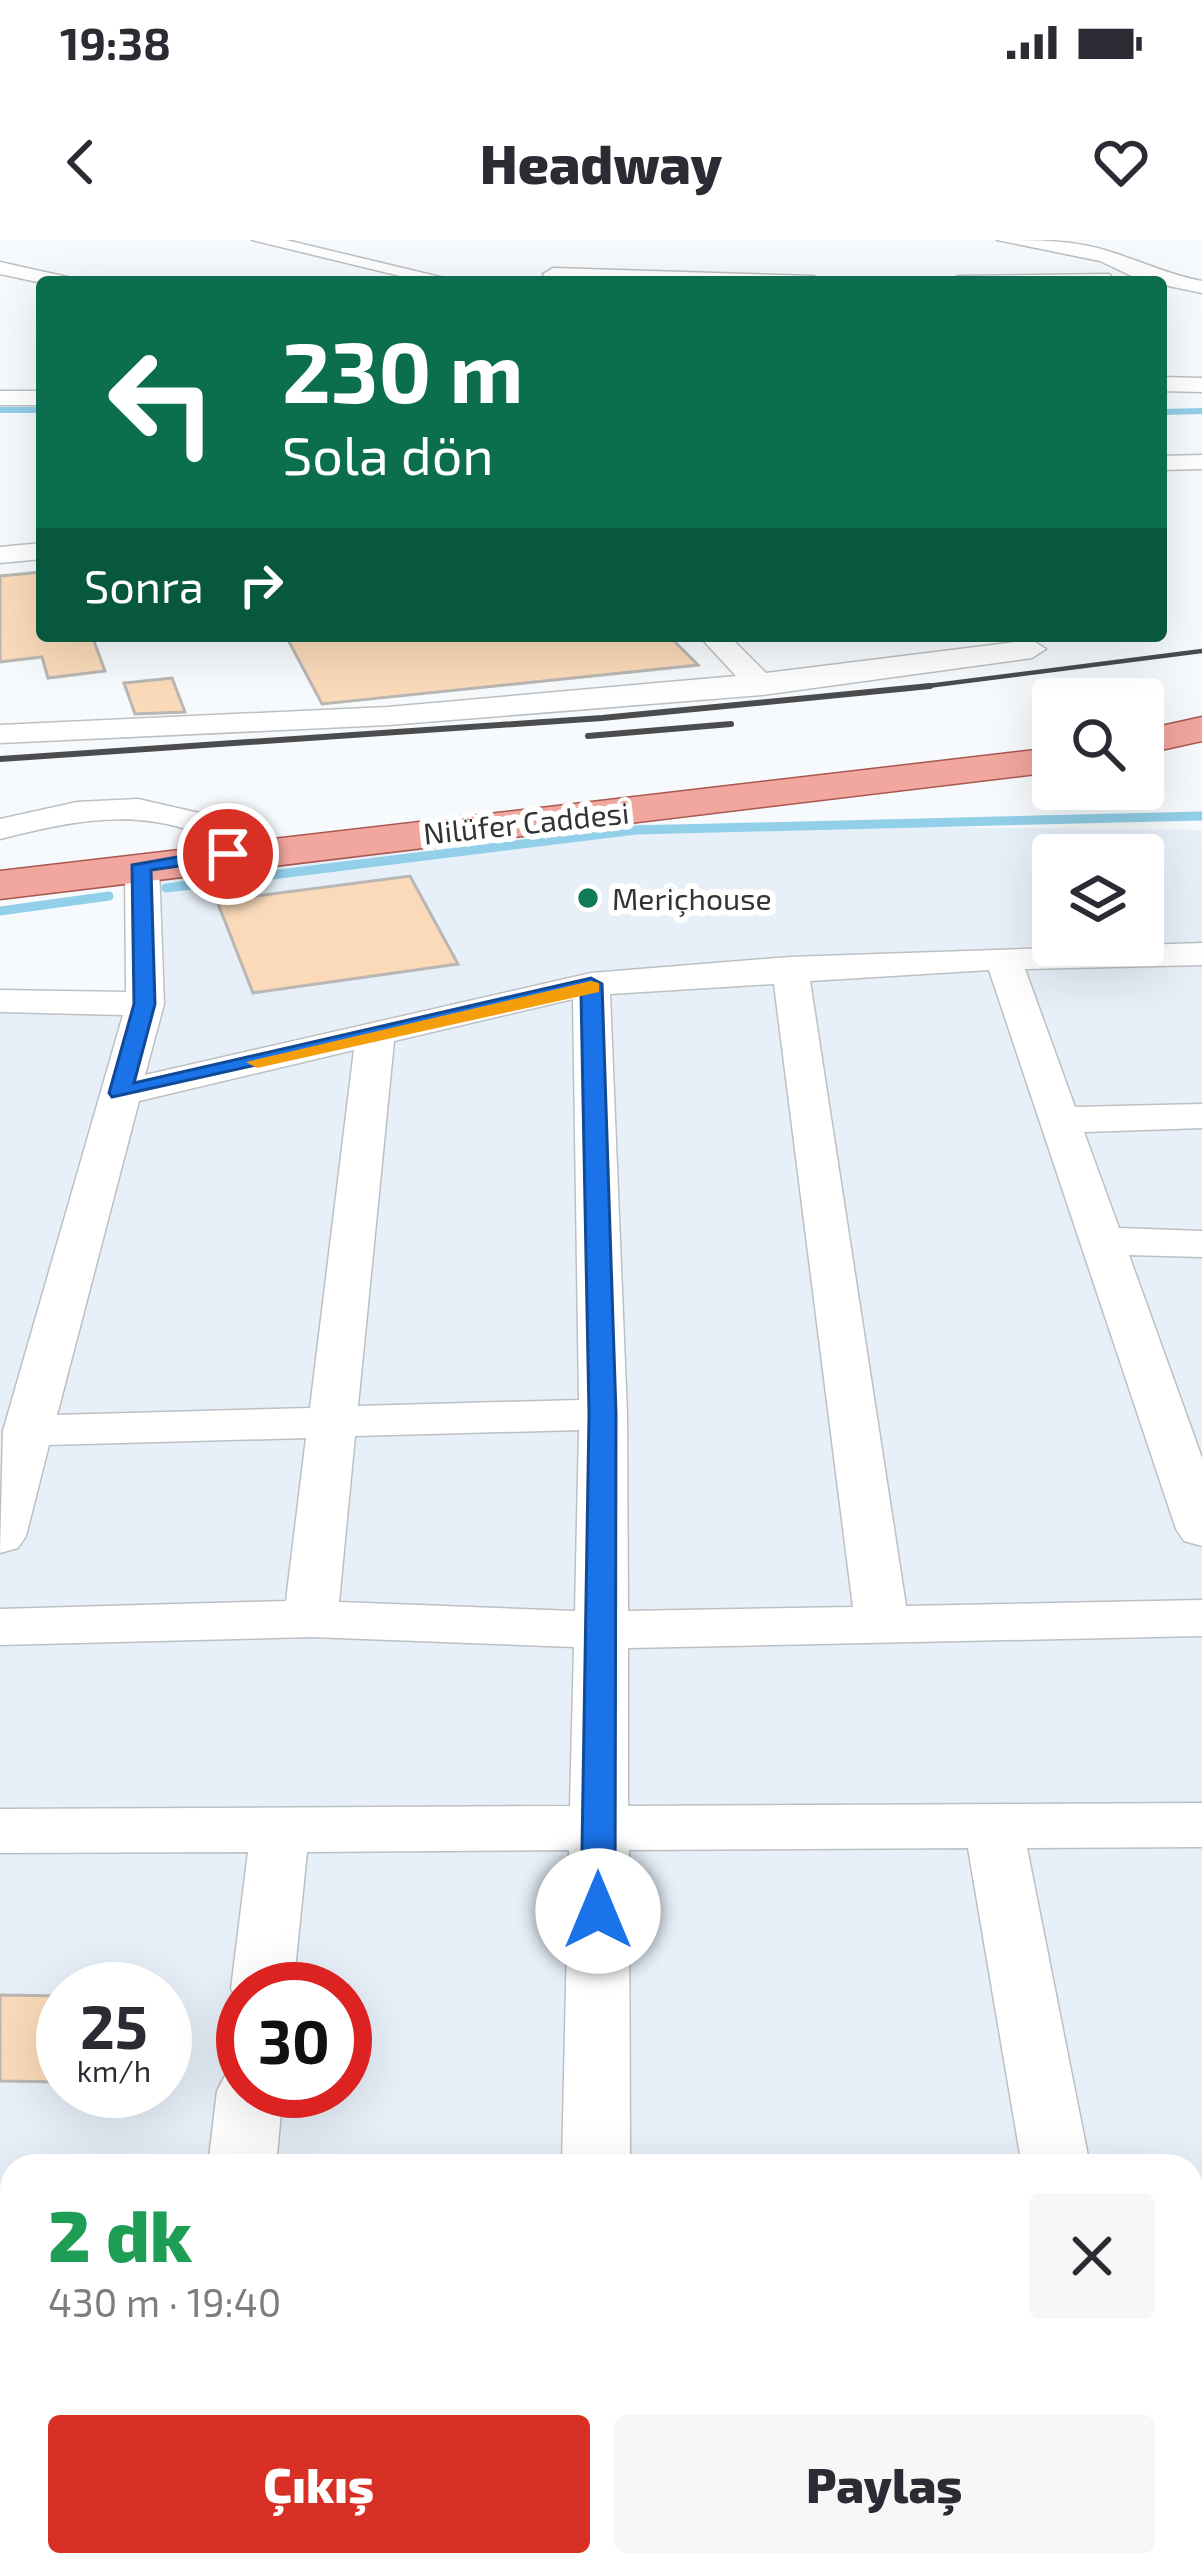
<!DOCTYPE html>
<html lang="tr">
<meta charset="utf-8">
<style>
:root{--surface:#fff;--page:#f7f7f7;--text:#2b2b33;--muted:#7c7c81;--accent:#d93025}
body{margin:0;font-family:"Exo 2",sans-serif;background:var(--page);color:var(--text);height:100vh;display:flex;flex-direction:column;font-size:45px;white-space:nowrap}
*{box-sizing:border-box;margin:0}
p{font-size:39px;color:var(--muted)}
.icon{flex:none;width:66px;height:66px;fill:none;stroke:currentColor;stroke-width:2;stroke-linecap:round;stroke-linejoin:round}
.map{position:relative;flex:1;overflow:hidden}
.sheet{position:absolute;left:0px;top:1914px;width:1203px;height:423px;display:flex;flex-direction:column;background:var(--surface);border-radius:36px 36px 0 0;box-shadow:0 12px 48px #0002}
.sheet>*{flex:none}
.hud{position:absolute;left:36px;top:36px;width:1131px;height:366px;border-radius:12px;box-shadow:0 12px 48px #0002;background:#0b6e4f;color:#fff;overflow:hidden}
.controls{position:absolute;left:1032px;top:438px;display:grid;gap:24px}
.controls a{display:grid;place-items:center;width:132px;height:132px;border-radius:12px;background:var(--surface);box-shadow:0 12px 48px #0002;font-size:60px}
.speed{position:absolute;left:36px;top:1722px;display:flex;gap:24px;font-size:60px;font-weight:700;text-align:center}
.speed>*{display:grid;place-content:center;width:156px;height:156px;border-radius:50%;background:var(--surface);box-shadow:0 12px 48px #0002;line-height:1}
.speed small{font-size:30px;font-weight:400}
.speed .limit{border:18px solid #d22;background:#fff;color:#111}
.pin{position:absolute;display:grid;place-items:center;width:102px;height:102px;color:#fff;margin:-51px;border:6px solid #fff;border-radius:50%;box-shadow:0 3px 12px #0007}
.me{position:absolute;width:132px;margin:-66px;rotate:0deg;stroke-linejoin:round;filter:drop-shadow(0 0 9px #0008)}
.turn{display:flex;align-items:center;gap:42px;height:252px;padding:0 48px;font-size:54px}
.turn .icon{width:156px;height:156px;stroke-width:2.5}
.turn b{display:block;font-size:84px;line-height:102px}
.then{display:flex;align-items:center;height:114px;padding:0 48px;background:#0003;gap:24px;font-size:45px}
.round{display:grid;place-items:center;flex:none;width:126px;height:126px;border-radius:12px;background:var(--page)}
.overview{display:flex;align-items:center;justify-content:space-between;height:204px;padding:0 48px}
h1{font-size:72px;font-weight:800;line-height:90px;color:#1e9e55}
.button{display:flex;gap:24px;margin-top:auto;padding:24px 48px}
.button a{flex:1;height:138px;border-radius:12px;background:var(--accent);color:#fff;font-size:48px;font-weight:800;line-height:138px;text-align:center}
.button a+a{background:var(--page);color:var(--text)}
.status{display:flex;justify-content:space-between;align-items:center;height:84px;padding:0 60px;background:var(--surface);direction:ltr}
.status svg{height:33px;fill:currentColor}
header{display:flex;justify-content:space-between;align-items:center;height:156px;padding:0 48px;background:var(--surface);font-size:54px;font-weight:800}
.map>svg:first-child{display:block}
.built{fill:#e7f0f9;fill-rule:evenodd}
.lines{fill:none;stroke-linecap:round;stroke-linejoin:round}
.stream-far1{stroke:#92cfe8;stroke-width:6}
.stream{stroke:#92cfe8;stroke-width:9}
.building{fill:#fadab9;stroke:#b9b6b3;stroke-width:3}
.minor-casing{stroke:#bdc0c3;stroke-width:3}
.major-casing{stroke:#a95850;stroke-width:3}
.minor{fill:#fff;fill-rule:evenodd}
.major{fill:#f1a69e;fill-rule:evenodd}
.rail-far1{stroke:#4b4c4e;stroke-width:4.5}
.rail{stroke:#4b4c4e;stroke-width:6}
.route{fill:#1a73e8;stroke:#114b97;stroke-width:3}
.slow{fill:#f59e0b}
.poi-dot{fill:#107c57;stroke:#fff;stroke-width:4.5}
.labels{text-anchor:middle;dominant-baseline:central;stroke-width:12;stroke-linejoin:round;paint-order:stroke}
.far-street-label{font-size:30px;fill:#333436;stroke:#fff}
.far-poi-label{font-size:30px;fill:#333436;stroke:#fff;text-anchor:start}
</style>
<div class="status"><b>19:38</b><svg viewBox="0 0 49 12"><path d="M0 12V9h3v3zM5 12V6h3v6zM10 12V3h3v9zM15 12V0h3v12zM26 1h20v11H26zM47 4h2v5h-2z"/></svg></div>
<header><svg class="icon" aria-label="back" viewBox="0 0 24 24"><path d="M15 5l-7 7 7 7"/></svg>Headway<svg class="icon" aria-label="heart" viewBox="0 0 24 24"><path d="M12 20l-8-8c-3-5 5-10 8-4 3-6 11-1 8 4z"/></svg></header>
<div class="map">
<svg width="1202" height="2336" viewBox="0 0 1202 2336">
<rect width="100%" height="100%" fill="#f7fafd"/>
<path class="built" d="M587,583L1202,590V2336H0V761L144,764L161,639ZM1053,615H1143V705H1053ZM63,1749H165V1851H63ZM243,1749H345V1851H243ZM12,1926H1191V2325H12Z"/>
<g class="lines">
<path class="stream-far1" d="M0,170H42
M1161,172L1202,171"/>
<path class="stream" d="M166,648L636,590L1202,576
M0,671L109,656"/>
</g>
<path class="building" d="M42,332V396H92L105,431L48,438L42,417L0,422V336Z
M286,396H669L698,425L322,464Z
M172,438L185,472L135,474L124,443Z
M410,636L458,724L253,753L217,661Z
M0,1755L63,1756V1842L0,1841Z"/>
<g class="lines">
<g class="minor-casing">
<path id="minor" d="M252,0H286L461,42H425Z
M997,0C1034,0 1076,0 1111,12C1143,22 1169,35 1202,41V53L1140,40L1100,21Z
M0,22L72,38L75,42L42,43L0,34Z
M553,28L814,36L824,42L546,38L543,34Z
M1109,34L1117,42H948L958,36Z
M1161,137L1202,138V152L1161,151Z
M0,151H42V165H0Z
M1202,215V229L1161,230V216Z
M42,303V319L0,323V307Z
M699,396H729L766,433L1032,400L1046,409L1032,418L762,455L388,485L0,503V485L388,467L736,436Z
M138,559L208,575L281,603L286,610L269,620C238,612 210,596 179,587C119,570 59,584 0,599V579L77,562Z
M142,615L159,625L164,764L145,835L591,733L790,717L1202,703V725L1025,729L1075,867L1202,864V888L1084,892L1119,988L1202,991V1017L1129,1015L1202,1218V1306L1184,1301L1176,1289L989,730L810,741L906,1366L1202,1360V1396L628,1408V1566L1202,1563V1607L1027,1608L1090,1926H1022L968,1608L629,1610L630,1926H562L569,1610L307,1612L293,1749H243V1768L231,1749L248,1612L0,1613V1569L570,1566L574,1407L311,1397L0,1405V1369L286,1361L306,1198L49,1205L26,1296L18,1308L0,1313L3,1191L123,775L0,772V750L126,752L125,625ZM774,744L853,1367L628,1371L627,1174L610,754ZM573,759L579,1160L358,1166L394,801ZM354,810L310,1168L57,1175L139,861ZM579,1190L575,1371L339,1362L355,1196Z
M243,1826V1851H283L276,1926H208L217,1851L227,1832Z
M157,2325H235L234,2336H156Z
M554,2325H632V2336H554Z
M1091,2325H1169L1171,2336H1093Z"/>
</g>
<g class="major-casing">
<path id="major" d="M1202,477V501L1143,514V490Z
M1053,508V532L0,659V631Z"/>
</g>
<use href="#minor" class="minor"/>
<use href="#major" class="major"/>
<path class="rail-far1" d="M904,449L1202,411"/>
<path class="rail" d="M588,496L731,484
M0,519L602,478L930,446"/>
</g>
<path class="route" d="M228,608L238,614L235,618L151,630L155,764L134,843L591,738L602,744L616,1174L615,1671L610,1681H586L581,1671L589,1174L581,753L112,857L109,853L134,764L132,625Z"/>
<path class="slow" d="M591,741L599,743V752L257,828L246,822Z"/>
<circle class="poi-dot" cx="588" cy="658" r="12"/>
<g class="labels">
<g class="far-street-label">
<text transform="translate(526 582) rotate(-6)">Nilüfer Caddesi</text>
</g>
<g class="far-poi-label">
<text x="612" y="658">Meriçhouse</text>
</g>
</g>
</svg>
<div class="controls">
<a><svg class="icon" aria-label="search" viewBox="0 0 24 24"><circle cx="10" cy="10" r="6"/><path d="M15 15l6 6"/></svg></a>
<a><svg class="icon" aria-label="layers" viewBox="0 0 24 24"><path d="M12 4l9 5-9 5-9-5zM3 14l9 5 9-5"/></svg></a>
</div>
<div class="speed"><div>25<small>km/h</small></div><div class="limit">30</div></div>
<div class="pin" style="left:228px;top:614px;background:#d93025"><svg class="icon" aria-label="arrive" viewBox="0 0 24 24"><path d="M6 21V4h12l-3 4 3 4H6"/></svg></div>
<svg class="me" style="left:598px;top:1671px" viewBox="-20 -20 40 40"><circle r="19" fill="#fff"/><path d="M0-13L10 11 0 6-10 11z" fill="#1a73e8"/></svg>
<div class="hud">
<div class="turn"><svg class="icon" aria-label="left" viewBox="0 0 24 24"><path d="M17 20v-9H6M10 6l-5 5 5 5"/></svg><div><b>230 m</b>Sola dön</div></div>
<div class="then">Sonra<svg class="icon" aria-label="right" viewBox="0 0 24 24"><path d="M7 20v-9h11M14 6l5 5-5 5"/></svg></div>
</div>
<section class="sheet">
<div class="overview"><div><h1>2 dk</h1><p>430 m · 19:40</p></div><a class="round"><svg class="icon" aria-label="close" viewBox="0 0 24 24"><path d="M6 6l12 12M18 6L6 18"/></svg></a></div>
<div class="button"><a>Çıkış</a><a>Paylaş</a></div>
</section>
</div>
